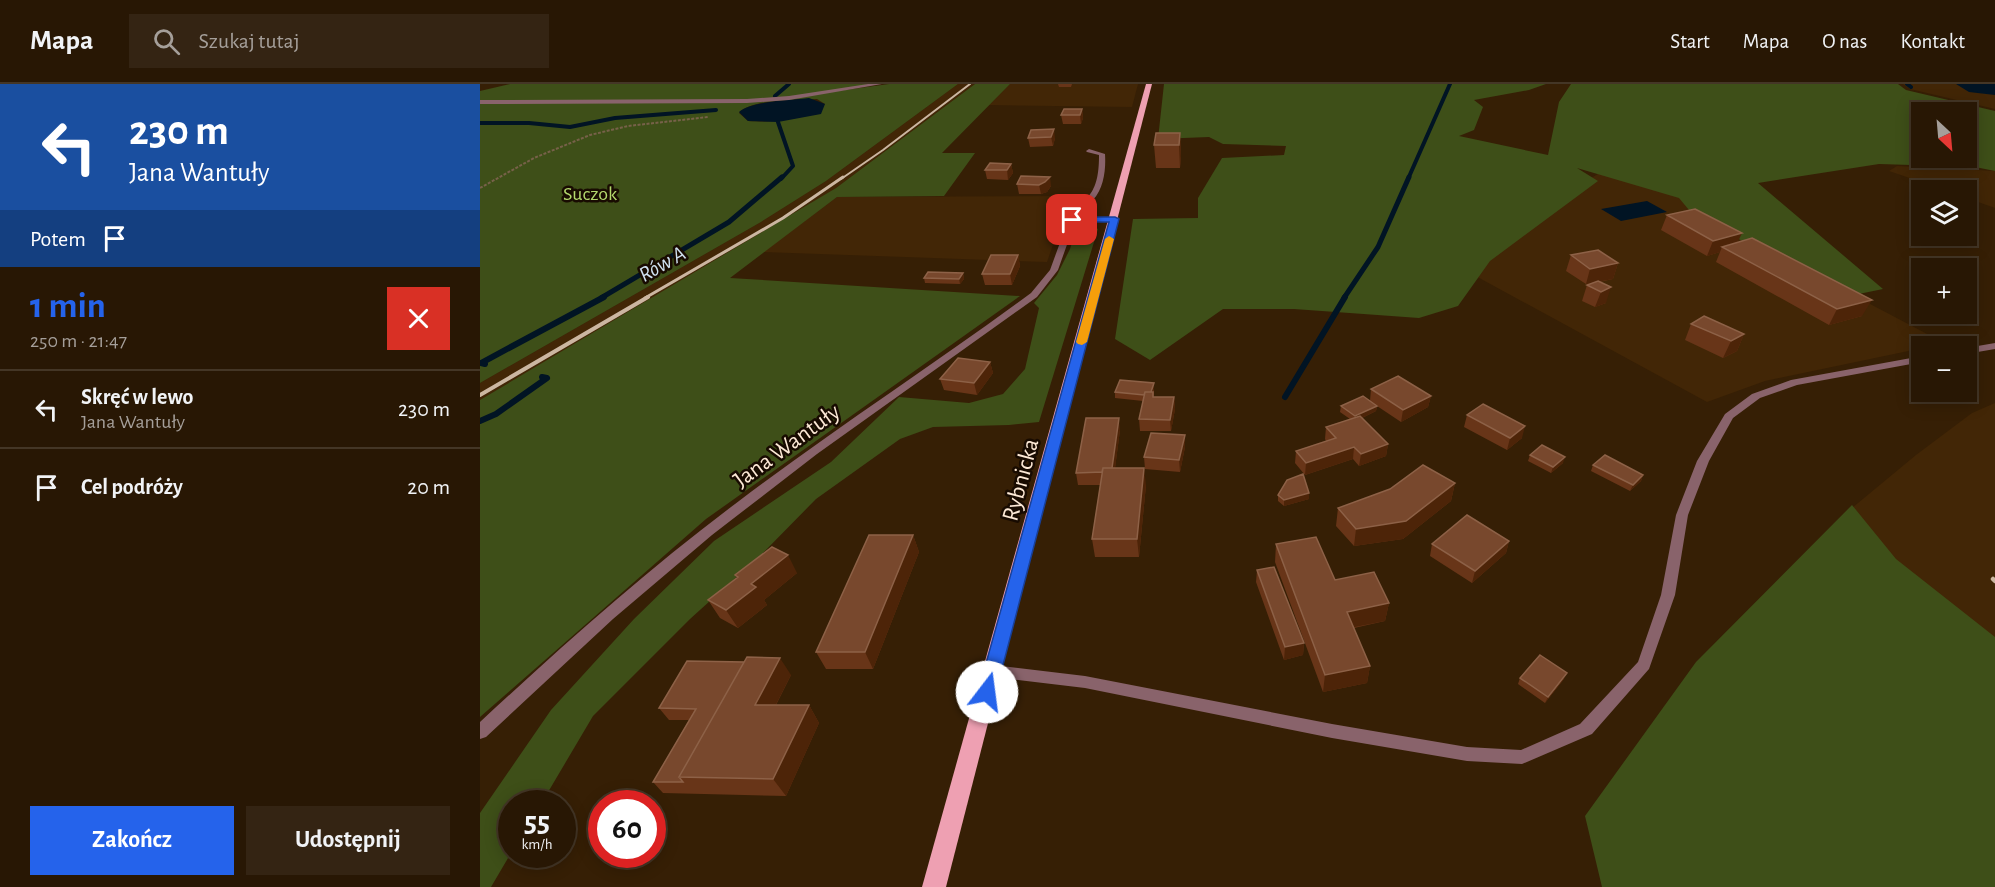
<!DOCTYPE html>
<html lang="pl">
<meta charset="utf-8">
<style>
:root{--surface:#281704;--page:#342413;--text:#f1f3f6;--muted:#a59f9a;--line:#443626;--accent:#2563eb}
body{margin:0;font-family:"Alegreya Sans",sans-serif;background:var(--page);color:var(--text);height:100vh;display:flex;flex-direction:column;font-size:22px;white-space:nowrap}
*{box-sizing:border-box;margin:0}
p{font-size:20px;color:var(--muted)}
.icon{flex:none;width:33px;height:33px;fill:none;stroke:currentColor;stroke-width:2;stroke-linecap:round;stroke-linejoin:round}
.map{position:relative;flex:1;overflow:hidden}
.sheet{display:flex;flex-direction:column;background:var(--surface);width:480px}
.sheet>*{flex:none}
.guide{background:#1a4fa0;color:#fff;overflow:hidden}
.needle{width:39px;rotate:154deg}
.buttons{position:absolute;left:1431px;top:18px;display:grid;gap:12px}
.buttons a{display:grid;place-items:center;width:66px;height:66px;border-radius:0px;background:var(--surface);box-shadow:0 3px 15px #0003,0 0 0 2px var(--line);font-size:30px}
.speed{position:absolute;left:18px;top:706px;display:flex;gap:12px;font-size:30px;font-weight:700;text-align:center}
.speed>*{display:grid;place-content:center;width:78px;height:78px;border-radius:50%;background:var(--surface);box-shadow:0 3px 15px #0003,0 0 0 2px var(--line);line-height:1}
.speed small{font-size:15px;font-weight:400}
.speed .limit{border:9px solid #d22;background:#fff;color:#111}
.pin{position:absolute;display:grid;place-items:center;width:51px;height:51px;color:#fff;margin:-26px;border-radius:12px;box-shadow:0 3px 9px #0006}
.me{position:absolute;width:66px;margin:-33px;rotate:15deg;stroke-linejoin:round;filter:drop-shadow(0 0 4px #0008)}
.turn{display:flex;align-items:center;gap:21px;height:126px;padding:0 30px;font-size:27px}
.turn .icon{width:78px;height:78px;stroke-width:2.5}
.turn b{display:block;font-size:42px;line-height:51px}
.then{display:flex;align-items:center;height:57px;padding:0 30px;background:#0003;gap:12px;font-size:22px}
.round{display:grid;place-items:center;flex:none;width:63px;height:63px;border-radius:0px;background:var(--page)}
.overview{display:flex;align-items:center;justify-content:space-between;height:102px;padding:0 30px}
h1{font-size:36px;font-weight:600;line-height:45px;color:var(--accent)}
.button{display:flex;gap:12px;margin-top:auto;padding:12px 30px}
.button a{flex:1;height:69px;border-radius:0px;background:var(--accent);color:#fff;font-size:24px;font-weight:600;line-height:69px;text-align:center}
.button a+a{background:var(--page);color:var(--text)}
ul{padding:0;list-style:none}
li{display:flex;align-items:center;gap:18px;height:78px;padding:0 30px;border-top:2px solid var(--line)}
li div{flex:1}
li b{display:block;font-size:22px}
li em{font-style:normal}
header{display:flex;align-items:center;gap:36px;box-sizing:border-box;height:84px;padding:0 30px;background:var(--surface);border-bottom:2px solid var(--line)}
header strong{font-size:28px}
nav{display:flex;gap:33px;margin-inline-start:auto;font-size:21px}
.search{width:420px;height:54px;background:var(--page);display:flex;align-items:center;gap:15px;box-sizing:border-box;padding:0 21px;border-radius:0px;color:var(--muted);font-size:22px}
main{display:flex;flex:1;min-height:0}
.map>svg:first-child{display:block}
.built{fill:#422606}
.green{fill:#3e4f18;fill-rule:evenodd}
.water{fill:#011424}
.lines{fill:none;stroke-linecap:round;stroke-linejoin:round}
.stream-far2{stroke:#011424;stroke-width:4}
.stream-far1{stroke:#011424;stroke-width:5}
.stream{stroke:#011424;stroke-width:6}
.path{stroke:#776149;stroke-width:2;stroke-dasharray:3 1.5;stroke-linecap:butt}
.service{fill:#89636b;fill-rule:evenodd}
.minor{fill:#89636b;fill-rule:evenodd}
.primary{fill:#eea0b2;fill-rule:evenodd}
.rail-far3{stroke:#cbb6a1;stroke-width:2}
.rail-far2{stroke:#cbb6a1;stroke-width:3}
.rail-far1{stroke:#cbb6a1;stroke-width:4}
.rail{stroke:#cbb6a1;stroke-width:4.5}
.wall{fill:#683518}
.shaded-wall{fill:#4d2408}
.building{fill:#78482d;stroke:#8d6147;stroke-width:1.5}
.route{fill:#2563eb;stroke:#184099;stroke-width:1.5}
.slow{fill:#f59e0b}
.labels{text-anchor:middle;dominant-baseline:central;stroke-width:5;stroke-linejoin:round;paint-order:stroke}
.far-park-label{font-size:20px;fill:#b4d86d;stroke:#180b01}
.far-water-label{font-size:22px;font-style:italic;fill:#d0e1f0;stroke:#180b01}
.street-label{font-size:24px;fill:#fde9d6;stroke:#180b01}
</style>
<header>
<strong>Mapa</strong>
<div class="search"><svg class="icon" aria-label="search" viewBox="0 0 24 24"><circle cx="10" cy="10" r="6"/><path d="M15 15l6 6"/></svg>Szukaj tutaj</div>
<nav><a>Start</a><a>Mapa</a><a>O nas</a><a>Kontakt</a></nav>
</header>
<main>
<section class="sheet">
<div class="guide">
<div class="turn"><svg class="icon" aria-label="left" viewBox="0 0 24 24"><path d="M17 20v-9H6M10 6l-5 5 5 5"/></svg><div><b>230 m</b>Jana Wantuły</div></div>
<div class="then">Potem<svg class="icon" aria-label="arrive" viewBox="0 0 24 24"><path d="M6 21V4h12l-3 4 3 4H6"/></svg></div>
</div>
<div class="overview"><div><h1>1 min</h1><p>250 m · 21:47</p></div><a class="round" style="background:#d93025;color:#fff"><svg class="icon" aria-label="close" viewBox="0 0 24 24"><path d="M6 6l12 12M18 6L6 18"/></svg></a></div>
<ul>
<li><svg class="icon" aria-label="left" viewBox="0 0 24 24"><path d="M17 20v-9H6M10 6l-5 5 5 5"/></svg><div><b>Skręć w lewo</b><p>Jana Wantuły</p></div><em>230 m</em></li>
<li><svg class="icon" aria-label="arrive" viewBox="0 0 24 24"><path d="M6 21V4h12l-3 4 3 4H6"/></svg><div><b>Cel podróży</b></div><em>20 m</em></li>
</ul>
<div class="button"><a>Zakończ</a><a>Udostępnij</a></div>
</section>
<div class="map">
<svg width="1515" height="803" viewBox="0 0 1515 803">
<rect width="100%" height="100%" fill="#361f05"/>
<path class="built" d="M478,0H495L356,104L253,168L0,316V299L281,138L346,97Z
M530,0H658L652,23L509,21Z
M1423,0H1515V25L1430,5Z
M1417,82L1515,87V124L1487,114L1486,106H1465L1409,87Z
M1123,87L1202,110L1257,150L1449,251L1438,265L1285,297L1227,318L970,178Z
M590,112L567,178L283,168L357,113Z
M1515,319V560L1420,487L1372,424L1436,371L1492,329Z"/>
<path class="green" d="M30,0H390L358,7L409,0H478L346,97L281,138L0,299V7ZM337,15L345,20C314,35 303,39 268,37L259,29C271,15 316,16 337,15Z
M495,0H530L462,69H495L464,112L357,113L250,194L540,212L226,435L0,633V316L356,104Z
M684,0H1066L1049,6L994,16L1003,23L994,46L979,52L1068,71L1079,18L1091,0H1418L1426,6L1515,27V87L1495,83L1399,80L1278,99L1403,205L1369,212L1214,132L1199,114L1097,84L1118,97L1010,177L978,222L939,234L814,225H743L670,276L635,255L653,135L718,134V114L742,74L804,71L806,62L743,60L729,53L678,55ZM1442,28H1486V74H1442Z
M609,140L618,145L559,338L529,341L453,343L420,355L336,415L282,470L210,535L113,632L61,720H32L31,769L11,803H0V729L71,626L154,535L234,457L351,378L419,313L489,319L523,310L545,285L559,224L554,219L577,191L590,165L596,146L601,141Z
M1372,421L1416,475L1515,553V803H1122L1105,732L1216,578Z"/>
<path class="water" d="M1476,0H1515V11L1489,8Z
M329,14L345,20L341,30L298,38L268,37L259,28C271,17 312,16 329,14Z
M1167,117L1187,128L1141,137L1121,125Z"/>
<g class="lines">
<path class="stream-far2" d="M1427,0L1431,3
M295,12L309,0
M298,38L313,82L301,95
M0,39H49L90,43L135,34L236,26
M928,95L970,0"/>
<path class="stream-far1" d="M121,214L249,138L302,93
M864,214L898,163L929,93"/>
<path class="stream" d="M5,280L1,279L124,213
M805,313L865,213
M0,337L16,330L67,294L62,293"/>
<path class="path" d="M0,104L54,74L110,51L148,42L228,33"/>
<path class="service" d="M388,0H402L309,16L267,19L0,20V16L267,15L309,12Z
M609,65L625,70C626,85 624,104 613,116C606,124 600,128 595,138H589L588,136C592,125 599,121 607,114C618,103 619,85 619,71L607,68L606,67Z"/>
<path class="minor" d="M638,133L639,135L635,137L595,138L578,186L557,213L337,370L232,451L133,535L6,653L0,655V638C83,561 168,485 259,417C354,345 455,280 551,209L570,186L589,134Z
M1515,259V265L1486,270V264Z
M1442,272V278L1317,301L1280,314L1253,334L1229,377L1208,431L1195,511L1169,585L1112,650L1042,680L987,677L852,654L605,604L513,593L508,591L506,587L508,583L513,581L605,592L852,640L987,663L1041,666L1100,640L1158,578L1181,511L1196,431L1217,377L1245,330L1272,310L1311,296Z"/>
<path class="primary" d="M666,0H672L466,803H442Z"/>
<path class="rail-far3" d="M361,95L403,66L490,0"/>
<path class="rail-far2" d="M165,214L303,134L363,93"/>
<path class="rail-far1" d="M0,311L168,213"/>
<path class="rail" d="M1513,495L1515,497"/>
</g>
<path class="wall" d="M578,0H592L591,3H579Z
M602,25L603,34L601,40H583L581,31Z
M551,46L575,54L573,62L550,63L548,54Z
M700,49L701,72L700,84H676L674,61Z
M531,80L533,89L528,96L507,95L505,86Z
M541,92L571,102L567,108L561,110H539L537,100Z
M1187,131L1258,158L1382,232L1349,241L1236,178L1240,168L1227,172L1181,146Z
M538,171L540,182L532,201H505L502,190Z
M1091,171L1138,179L1133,195L1119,198L1126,219L1115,223L1102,217L1107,201L1111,199L1106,200L1086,187Z
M483,189L484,195L480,200L445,199L444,194Z
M1211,240L1264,250L1257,267L1243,274L1205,256Z
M510,278L513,289L497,311L464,306L460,295Z
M674,299V313H694L695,325L691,347H660L659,335L663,317L635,314V308Z
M891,305L951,312L948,323L921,338L897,322L896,327L882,334L908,360L906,372L879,382L873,375L825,391L815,379L816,367L846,357L845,355L846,343L870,335L860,328L861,322L890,317Z
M987,331L1042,354L1027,366L984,343Z
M640,346L635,384L666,401L659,473H615L612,455L620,401H598L596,389Z
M705,351V363L700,388L665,385L664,373Z
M1050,371L1083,379L1071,389L1048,377Z
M1113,381L1163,391L1161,397L1150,407L1111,387Z
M975,399L971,417L923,455L874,462L856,442L858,424Z
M798,411L829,415L804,422L798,417Z
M433,451L439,468L393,585H346L336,568Z
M1029,457L1026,469L992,499L950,472L952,460Z
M796,460L855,496L909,519L905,537L874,544L890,582L887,599L843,608L795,478Z
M777,486L824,559L823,571L804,576L776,498Z
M317,489L284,516L287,521L258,544L240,534L228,516L257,494L255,491Z
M311,591L296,621H329L339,639L306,712L183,709L173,698L209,636H189L179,624Z
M1040,594L1084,595L1065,619L1038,600Z"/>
<path class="shaded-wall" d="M602,25L603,34L601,40L600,31Z
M574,45L575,54L573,62L571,53Z
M700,49L701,72L700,84L699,61Z
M531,80L533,89L528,96L527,86Z
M570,93L571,102L567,108L561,110L559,101Z
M1262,149L1255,164L1242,163L1240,168L1227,172L1233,157Z
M538,171L540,182L532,201L530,190Z
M1138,179L1133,195L1106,200L1110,185Z
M483,189L484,195L480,200L479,195Z
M1131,203L1126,219L1115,223L1121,208Z
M1392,216L1382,232L1349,241L1357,225Z
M1264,250L1257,267L1243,274L1251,257Z
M510,278L513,289L497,311L494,299Z
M674,299V305L673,308L674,320L669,311Z
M951,312L948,323L921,338L923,326Z
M694,313L695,325L691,347L690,336Z
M897,322L896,327L874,338L875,332Z
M639,334L640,346L633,400L631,388Z
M1045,342L1042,354L1027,366L1030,354Z
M705,351V363L700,388L699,376Z
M908,360L906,372L879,382L881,370Z
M874,363L873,375L825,391L826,379Z
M1085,373L1083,379L1071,389L1073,383Z
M664,384L666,401L659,473L657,455Z
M1163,391L1161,397L1150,407L1153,401Z
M975,399L971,417L923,455L874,462L876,445Z
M829,409V415L804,422V416Z
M433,451L439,468L393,585L385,568Z
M1029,457L1026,469L992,499L995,487Z
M308,471L317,489L284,516L287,521L258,544L246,526L271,500Z
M909,519L905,537L865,545L867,528Z
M824,559L823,571L804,576L805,563Z
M300,574L311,591L287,638L275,621Z
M890,582L887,599L843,608L845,591Z
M1087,589L1084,595L1065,619L1068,613Z
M329,621L339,639L306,712L293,695Z"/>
<path class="building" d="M584,25H602L600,31H581Z
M574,45L571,53L548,54L551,46Z
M676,49H700L699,61H674Z
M510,79L531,80L527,86H505Z
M541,92L570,93L565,98L559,101L537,100Z
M1215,125L1262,149L1233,157L1187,131Z
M1272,154L1392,216L1357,225L1242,163Z
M1118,166L1138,179L1110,185L1091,171Z
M511,171H538L530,190H502Z
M448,188L483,189L479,195L444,194Z
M1118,197L1131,203L1121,208L1107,201Z
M1224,232L1264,250L1251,257L1211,240Z
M478,274L510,278L494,299L460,295Z
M918,292L951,312L923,326L891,305Z
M640,296L674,299L671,308H665L664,311L635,308Z
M665,308H673V313H694L690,336L659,335Z
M883,312L897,322L875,332L861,322Z
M1003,320L1045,342L1030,354L987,331Z
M880,332L908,360L881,370L874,363L826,379L816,367L856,354L846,343Z
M606,334H639L632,384H623L622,388L596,389Z
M671,349L705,351L699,376L664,373Z
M1062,361L1085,373L1073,383L1050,371Z
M1125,371L1163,391L1153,401L1113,381Z
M943,381L975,399L926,437L876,445L858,424L910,405Z
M623,384H664L657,455H612Z
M823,390L829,409L804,416L798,411L807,396Z
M987,431L1029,457L995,487L952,460Z
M389,451H433L385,568H336Z
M836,453L855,496L894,488L909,519L867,528L890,582L845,591L796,460Z
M292,463L308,471L271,500L276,503L246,526L228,516L258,493L255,491Z
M794,483L824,559L805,563L777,486Z
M1060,571L1087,589L1068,613L1040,594Z
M267,573L300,574L275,621H329L293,695L199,693Z
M207,577L264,578L199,693L203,698H173L216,625L179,624Z"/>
<path class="route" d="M592,133H635L639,135L516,608L513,614L507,616L501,614L498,608L629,138H589L588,136Z"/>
<path class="slow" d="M629,152L634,155L607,258L602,261L598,260L596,258L625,155Z"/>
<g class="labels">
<g class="far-park-label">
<text x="110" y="110">Suczok</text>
</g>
<g class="far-water-label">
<text transform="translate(182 180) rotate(-30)">Rów A</text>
</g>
<g class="street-label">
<text transform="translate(307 362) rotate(-36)">Jana Wantuły</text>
<text transform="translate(541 396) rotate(-75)">Rybnicka</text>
</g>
</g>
</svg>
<div class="buttons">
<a><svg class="needle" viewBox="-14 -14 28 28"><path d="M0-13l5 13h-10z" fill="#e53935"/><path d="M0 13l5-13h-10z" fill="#a59f9a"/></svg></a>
<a><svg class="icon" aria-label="layers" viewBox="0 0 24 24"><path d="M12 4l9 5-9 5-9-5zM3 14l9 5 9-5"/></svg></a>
<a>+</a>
<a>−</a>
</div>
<div class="speed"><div>55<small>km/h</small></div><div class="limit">60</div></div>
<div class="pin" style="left:592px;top:136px;background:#d93025"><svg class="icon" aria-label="arrive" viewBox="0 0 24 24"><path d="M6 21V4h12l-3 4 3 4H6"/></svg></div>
<svg class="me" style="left:507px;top:608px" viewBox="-20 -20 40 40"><circle r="19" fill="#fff"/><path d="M0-13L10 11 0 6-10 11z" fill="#2563eb"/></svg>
</div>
</main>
